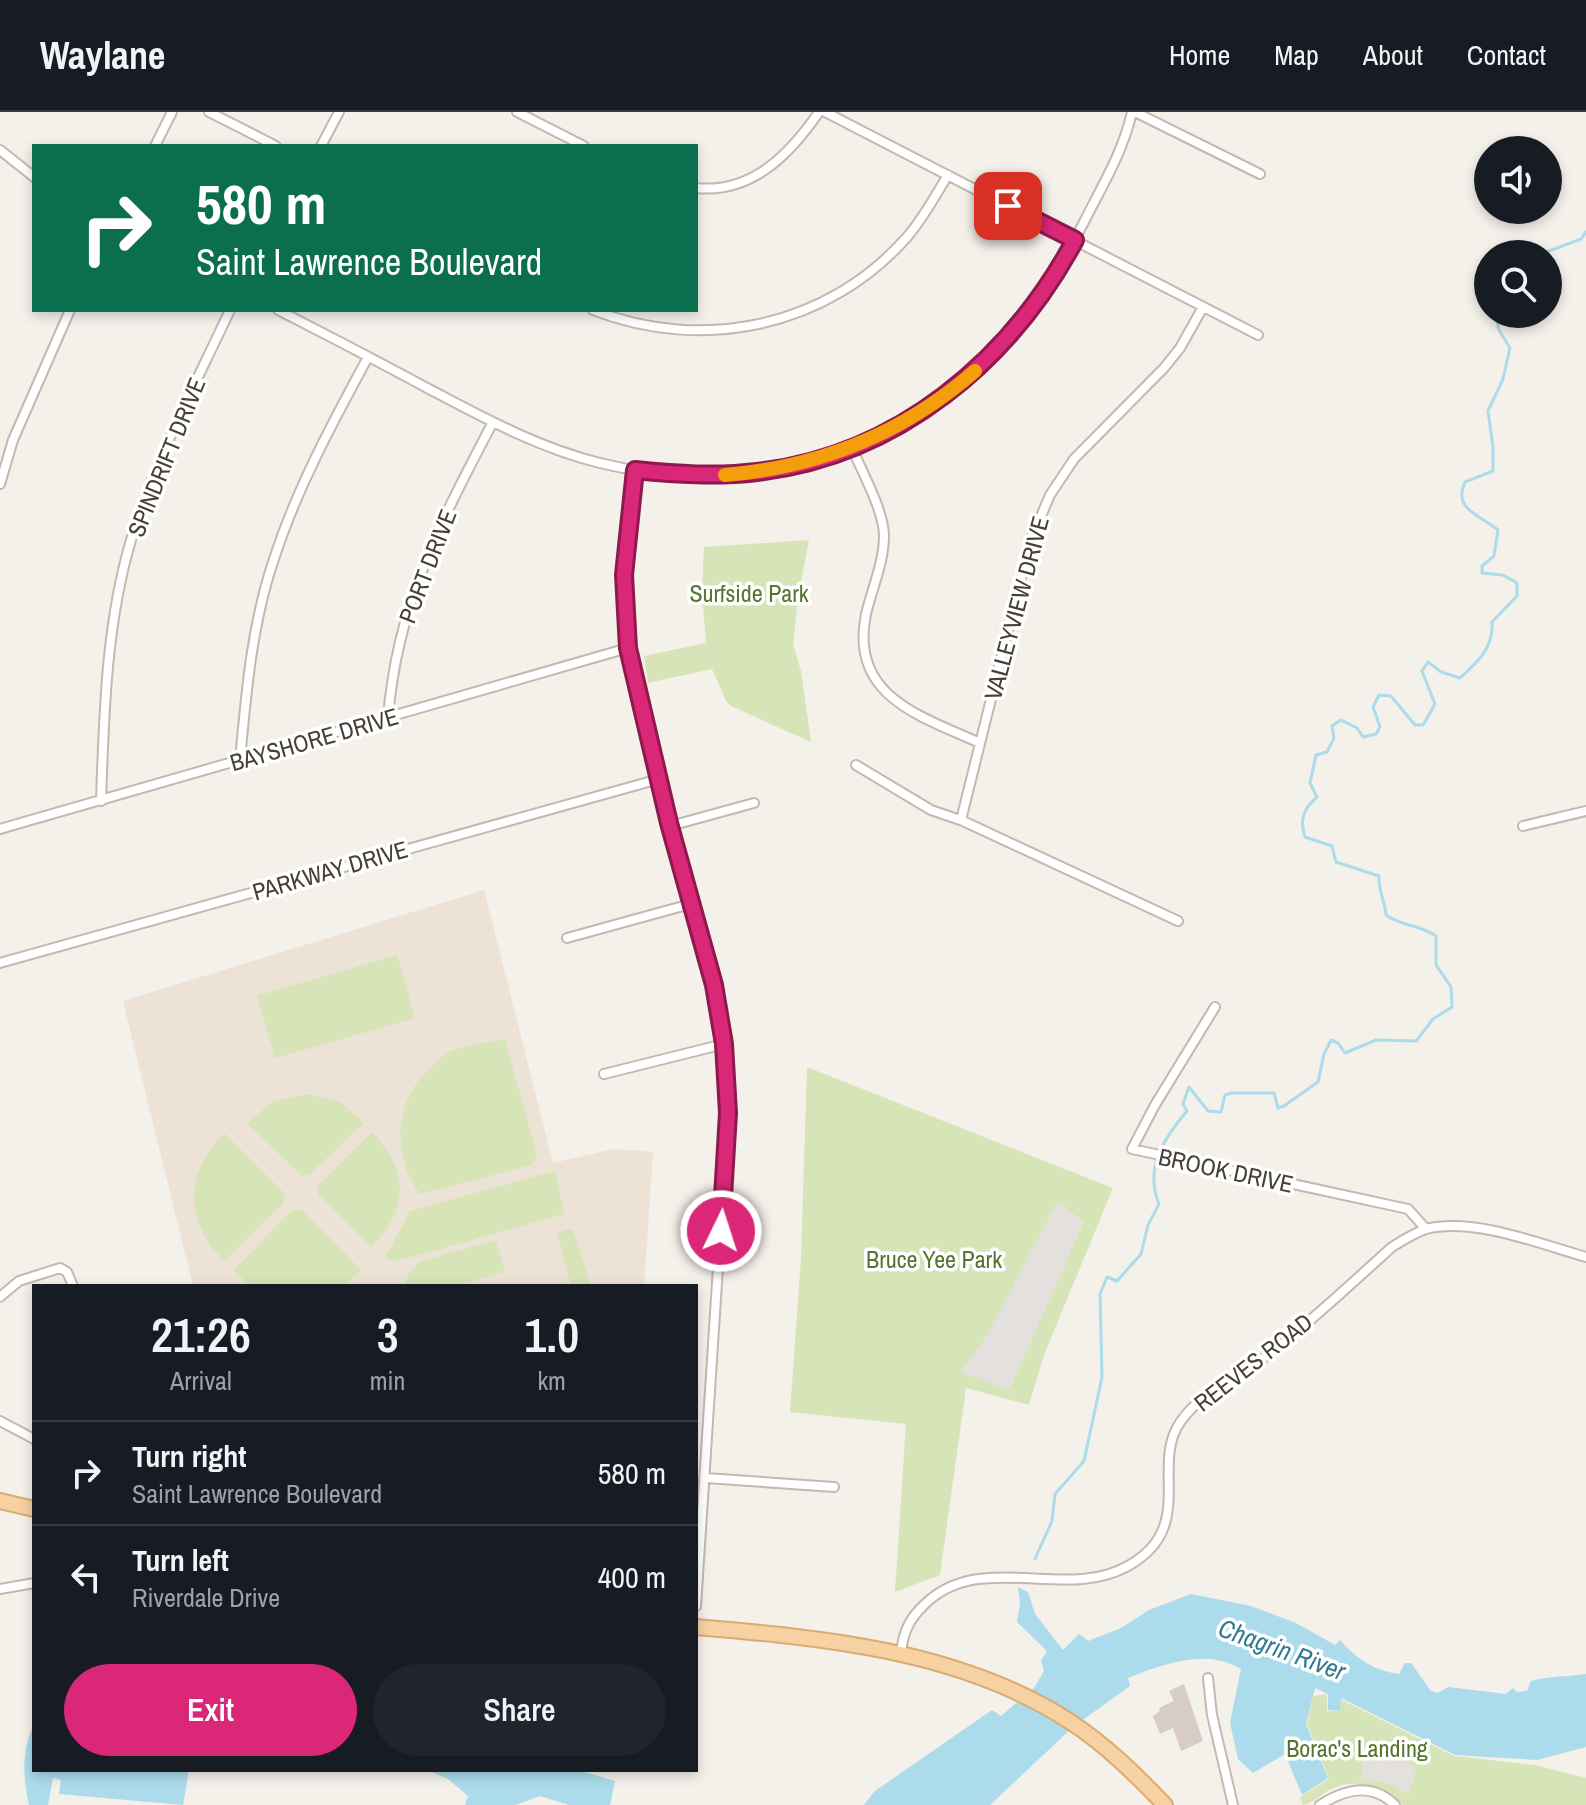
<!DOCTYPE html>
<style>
:root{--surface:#171b24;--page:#20242c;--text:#f1f3f6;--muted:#9ea1a6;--line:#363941;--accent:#db2777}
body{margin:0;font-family:"Archivo Narrow",sans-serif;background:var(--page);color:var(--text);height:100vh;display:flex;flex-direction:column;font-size:30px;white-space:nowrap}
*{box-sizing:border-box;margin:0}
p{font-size:26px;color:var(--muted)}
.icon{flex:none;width:44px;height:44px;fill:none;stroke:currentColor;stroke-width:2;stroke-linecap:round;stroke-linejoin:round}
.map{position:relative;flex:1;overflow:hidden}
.details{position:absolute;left:32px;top:1172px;width:666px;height:488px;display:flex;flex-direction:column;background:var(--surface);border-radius:0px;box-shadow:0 4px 12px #0003}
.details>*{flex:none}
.hud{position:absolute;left:32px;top:32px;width:666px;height:168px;border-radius:0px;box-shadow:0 4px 12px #0003;background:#0b6e4f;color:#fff;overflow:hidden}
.tools{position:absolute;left:1474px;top:24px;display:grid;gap:16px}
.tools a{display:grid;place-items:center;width:88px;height:88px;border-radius:50%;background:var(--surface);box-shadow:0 4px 12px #0003;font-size:40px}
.pin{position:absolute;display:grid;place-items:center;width:68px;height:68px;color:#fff;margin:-34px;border-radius:16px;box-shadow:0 4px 12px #0006}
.me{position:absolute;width:88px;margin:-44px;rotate:4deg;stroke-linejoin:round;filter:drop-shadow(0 0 6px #0008)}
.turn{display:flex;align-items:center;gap:28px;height:168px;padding:0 32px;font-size:36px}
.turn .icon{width:104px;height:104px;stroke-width:2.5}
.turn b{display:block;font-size:56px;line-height:68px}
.eta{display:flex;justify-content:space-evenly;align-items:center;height:136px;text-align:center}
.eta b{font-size:48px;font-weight:600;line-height:56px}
.action{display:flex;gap:16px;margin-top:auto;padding:16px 32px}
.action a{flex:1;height:92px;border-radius:48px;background:var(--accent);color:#fff;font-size:32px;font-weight:600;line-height:92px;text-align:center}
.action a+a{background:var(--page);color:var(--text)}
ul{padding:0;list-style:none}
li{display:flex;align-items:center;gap:24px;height:104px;padding:0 32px;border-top:2px solid var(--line)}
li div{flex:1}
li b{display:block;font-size:30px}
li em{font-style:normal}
header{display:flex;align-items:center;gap:48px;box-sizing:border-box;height:112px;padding:0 40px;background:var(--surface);border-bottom:2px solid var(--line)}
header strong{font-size:38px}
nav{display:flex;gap:44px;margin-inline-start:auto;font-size:28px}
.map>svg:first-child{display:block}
.education{fill:#ece2d6}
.green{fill:#d7e4b7}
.parking{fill:#e3e0de}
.water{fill:#acdbeb}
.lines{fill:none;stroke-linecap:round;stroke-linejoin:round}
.stream{stroke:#acdbeb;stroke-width:3}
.building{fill:#d8cdc4}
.minor-casing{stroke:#c2b9b1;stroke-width:12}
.primary-casing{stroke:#daab72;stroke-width:18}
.minor{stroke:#fff;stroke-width:8}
.primary{stroke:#f6d1a1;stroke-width:14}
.route-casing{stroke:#8e194d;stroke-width:20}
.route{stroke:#db2777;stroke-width:14}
.slow{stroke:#f59e0b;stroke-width:14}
.labels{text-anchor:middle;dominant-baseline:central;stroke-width:7;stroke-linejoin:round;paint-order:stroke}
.street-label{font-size:24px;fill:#474039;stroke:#fff}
.park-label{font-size:24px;fill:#547530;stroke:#fff}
.water-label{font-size:26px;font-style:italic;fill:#347a94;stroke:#fff}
</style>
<header>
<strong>Waylane</strong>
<nav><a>Home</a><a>Map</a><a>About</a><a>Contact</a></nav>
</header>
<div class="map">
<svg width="1586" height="1693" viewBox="0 0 1586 1693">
<rect width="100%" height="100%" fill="#f4f0ea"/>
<path class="education" d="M484,778L553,1051L613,1037L653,1040L644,1174H193L123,889Z"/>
<path class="green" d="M809,428L799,479L793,532L801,559L811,630L731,594L726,589L712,557L648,571L644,544L706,531L702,483L704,435Z
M397,843L415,906L275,946L257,884Z
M505,927L537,1043L532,1053L420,1082C391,1044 394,987 432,954C438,949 444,942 451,939C467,933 488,931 505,927Z
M807,955L1113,1076L1044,1243L1029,1293L966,1276L940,1463L895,1480L906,1312L790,1300L801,1146Z
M308,982L340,990L364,1011L309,1063H301L247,1011L274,989Z
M372,1020C408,1056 410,1098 371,1135L318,1082V1073Z
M224,1021L284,1081L283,1092L224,1149C183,1107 185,1063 224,1021Z
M555,1059L564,1102L397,1149L385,1146L410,1099Z
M292,1098H302L361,1158L344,1174H251L233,1159Z
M569,1117L573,1118L591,1174H571L557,1121Z
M496,1128L505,1160L454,1174H405L410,1159L419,1150Z
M1327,1582V1599H1340V1587L1454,1644L1535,1653L1586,1666V1693H1402C1383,1675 1356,1665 1331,1677C1321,1682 1314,1691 1303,1693L1300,1685L1329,1667L1307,1612L1313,1584Z"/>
<path class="parking" d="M1058,1089L1084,1110L1009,1278L961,1260L986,1225Z
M1362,1634L1397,1643L1414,1655L1416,1659L1409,1682L1388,1671L1361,1668Z"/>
<path class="water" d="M1018,1475L1028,1480L1035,1502L1063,1538L1079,1522L1088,1529L1121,1516L1149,1498L1191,1482L1251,1494L1296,1511L1335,1533L1340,1528C1356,1547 1375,1559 1399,1562L1405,1551H1411L1431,1579L1438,1581L1448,1575L1506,1582L1513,1576L1517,1580L1527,1579L1531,1569C1547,1564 1566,1565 1586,1562V1635L1537,1648L1455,1643L1341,1586L1340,1599L1328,1598V1582L1315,1576L1306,1612L1328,1666L1302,1683L1285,1642L1253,1661L1238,1647L1230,1611L1241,1557C1205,1536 1164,1552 1128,1566L1130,1574L1073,1615L990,1693H864L875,1679L992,1598L1001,1604L1034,1576L1044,1559L1041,1549L1047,1539L1017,1510L1020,1492Z
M34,1612V1658H189L183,1693L59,1682L61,1668L53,1666L48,1693H29C23,1665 21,1639 34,1612Z
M427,1658L497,1660L578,1658L615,1669L610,1693H569L540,1684L515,1693H465L468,1684L448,1667Z"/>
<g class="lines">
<path class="stream" d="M1541,142L1581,127L1586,120
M1035,1447L1052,1409L1055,1382L1084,1349L1102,1265L1100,1182L1107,1165L1117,1169L1141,1142L1148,1113L1159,1092C1144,1056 1164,1026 1187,999L1183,992L1189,975L1208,999L1221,1000L1225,983L1232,981H1274L1278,996L1284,994L1318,970L1324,942L1331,928L1338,931L1345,941L1376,928L1416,929L1433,907L1452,895L1451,875L1436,853V824C1418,812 1403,815 1386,803C1385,789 1378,779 1379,764L1336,750L1332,734L1305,725C1299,708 1304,696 1317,685L1310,671L1316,643L1327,640L1334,626L1332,614L1341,608L1357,616L1363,625L1376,622L1380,615L1373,595L1379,583L1391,584L1415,613H1423L1435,592L1422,559L1428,550L1441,560L1460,566C1478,550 1494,535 1492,510L1517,484V471L1503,463L1482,461V454L1494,444L1498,418C1481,403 1452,398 1465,370L1493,359V335L1488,299L1503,267L1510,236L1499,218L1495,202"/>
</g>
<path class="building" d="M1184,1572L1203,1629L1181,1639L1173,1616L1160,1622L1153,1604L1160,1599L1159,1596L1174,1589L1169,1579Z"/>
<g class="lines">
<g class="minor-casing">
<path id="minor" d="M209,0L276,34
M517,0L584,34
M825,0L1258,223
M1135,0L1260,62
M155,34L172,0
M321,34L339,0
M0,38L34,65
M696,76C752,82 790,42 819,0
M278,198C329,224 379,250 429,277C484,306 539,336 600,351C747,388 907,340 1008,227C1039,191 1062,152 1084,110C1102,74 1123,40 1132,0
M593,198C703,241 828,215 907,125C923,107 935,84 948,63
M852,336C862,360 884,399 884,424C884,450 872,477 866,502C849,584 920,604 980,631
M635,358L624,463L628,536L669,711L714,873L724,932L728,1001L696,1494
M0,372L13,328L70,198
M388,606C397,492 441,409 493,310
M240,649C246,581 252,510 275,444C298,374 333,310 368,245
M856,653L931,698L963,709L1178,809
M101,689C104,602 106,512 131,428C155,348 195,273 230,198
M961,708L1030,430L1050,383L1074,347L1164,256L1180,236L1203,195
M670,714L754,691
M1523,714L1586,699
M0,717L628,536
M567,826L694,791
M0,851L659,667
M1215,895L1155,993L1132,1037L1408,1097L1426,1117
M604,962L724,932
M0,1185L19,1169L60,1156L67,1160L73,1174
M0,1309L34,1327
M706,1366L834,1375
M0,1477L34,1471
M901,1541C903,1521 909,1507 924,1493C980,1437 1064,1490 1128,1454C1198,1415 1149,1353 1181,1309C1203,1278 1244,1262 1273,1239C1314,1207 1353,1170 1392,1135C1403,1128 1414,1121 1426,1117C1473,1105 1540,1132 1586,1145
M1208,1566L1212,1603L1233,1693
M1320,1693C1345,1677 1372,1670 1395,1693"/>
</g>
<g class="primary-casing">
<path id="primary" d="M0,1389L34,1397
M696,1515C823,1526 960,1538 1069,1609C1105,1632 1135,1662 1165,1693"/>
</g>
<use href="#minor" class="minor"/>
<use href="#primary" class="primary"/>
</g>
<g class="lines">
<g class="route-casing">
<path id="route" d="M721,1119L728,1001L724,932L714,873L669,711L628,536L624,463L635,358C676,362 716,365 757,360C897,344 1010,249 1075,128L1008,94"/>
</g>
<use href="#route" class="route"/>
<path class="slow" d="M725,363C819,355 904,321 975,259"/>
</g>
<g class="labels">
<g class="street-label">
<text transform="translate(166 345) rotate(-68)">SPINDRIFT DRIVE</text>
<text transform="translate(427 454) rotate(-69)">PORT DRIVE</text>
<text transform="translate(1016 496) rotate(-75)">VALLEYVIEW DRIVE</text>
<text transform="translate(314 627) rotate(-16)">BAYSHORE DRIVE</text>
<text transform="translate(330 758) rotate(-16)">PARKWAY DRIVE</text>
<text transform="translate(1226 1058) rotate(12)">BROOK DRIVE</text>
<text transform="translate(1253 1250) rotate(-38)">REEVES ROAD</text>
</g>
<g class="park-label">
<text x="749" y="481">Surfside Park</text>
<text x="934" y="1147">Bruce Yee Park</text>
<text x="1357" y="1636">Borac's Landing</text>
</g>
<g class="water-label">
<text transform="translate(1282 1537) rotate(20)">Chagrin River</text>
</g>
</g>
</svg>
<div class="tools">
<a><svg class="icon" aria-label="sound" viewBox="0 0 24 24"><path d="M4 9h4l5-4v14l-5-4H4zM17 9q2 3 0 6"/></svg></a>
<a><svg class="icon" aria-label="search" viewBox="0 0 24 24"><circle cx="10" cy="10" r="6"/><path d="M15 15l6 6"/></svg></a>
</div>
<div class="pin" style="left:1008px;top:94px;background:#d93025"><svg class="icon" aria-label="arrive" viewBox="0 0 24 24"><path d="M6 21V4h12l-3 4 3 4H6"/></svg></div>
<svg class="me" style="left:721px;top:1119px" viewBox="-20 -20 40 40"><circle r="17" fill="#db2777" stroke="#fff" stroke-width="3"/><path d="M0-11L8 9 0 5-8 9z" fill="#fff"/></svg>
<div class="hud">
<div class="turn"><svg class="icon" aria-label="right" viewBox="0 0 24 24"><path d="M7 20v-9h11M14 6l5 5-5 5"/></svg><div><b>580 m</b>Saint Lawrence Boulevard</div></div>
</div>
<section class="details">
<div class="eta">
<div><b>21:26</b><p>Arrival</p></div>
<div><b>3</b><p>min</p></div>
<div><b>1.0</b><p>km</p></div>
</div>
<ul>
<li><svg class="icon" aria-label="right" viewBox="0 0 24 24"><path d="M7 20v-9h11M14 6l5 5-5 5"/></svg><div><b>Turn right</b><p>Saint Lawrence Boulevard</p></div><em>580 m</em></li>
<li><svg class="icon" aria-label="left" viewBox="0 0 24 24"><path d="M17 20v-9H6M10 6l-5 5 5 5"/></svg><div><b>Turn left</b><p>Riverdale Drive</p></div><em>400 m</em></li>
</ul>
<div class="action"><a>Exit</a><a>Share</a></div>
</section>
</div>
